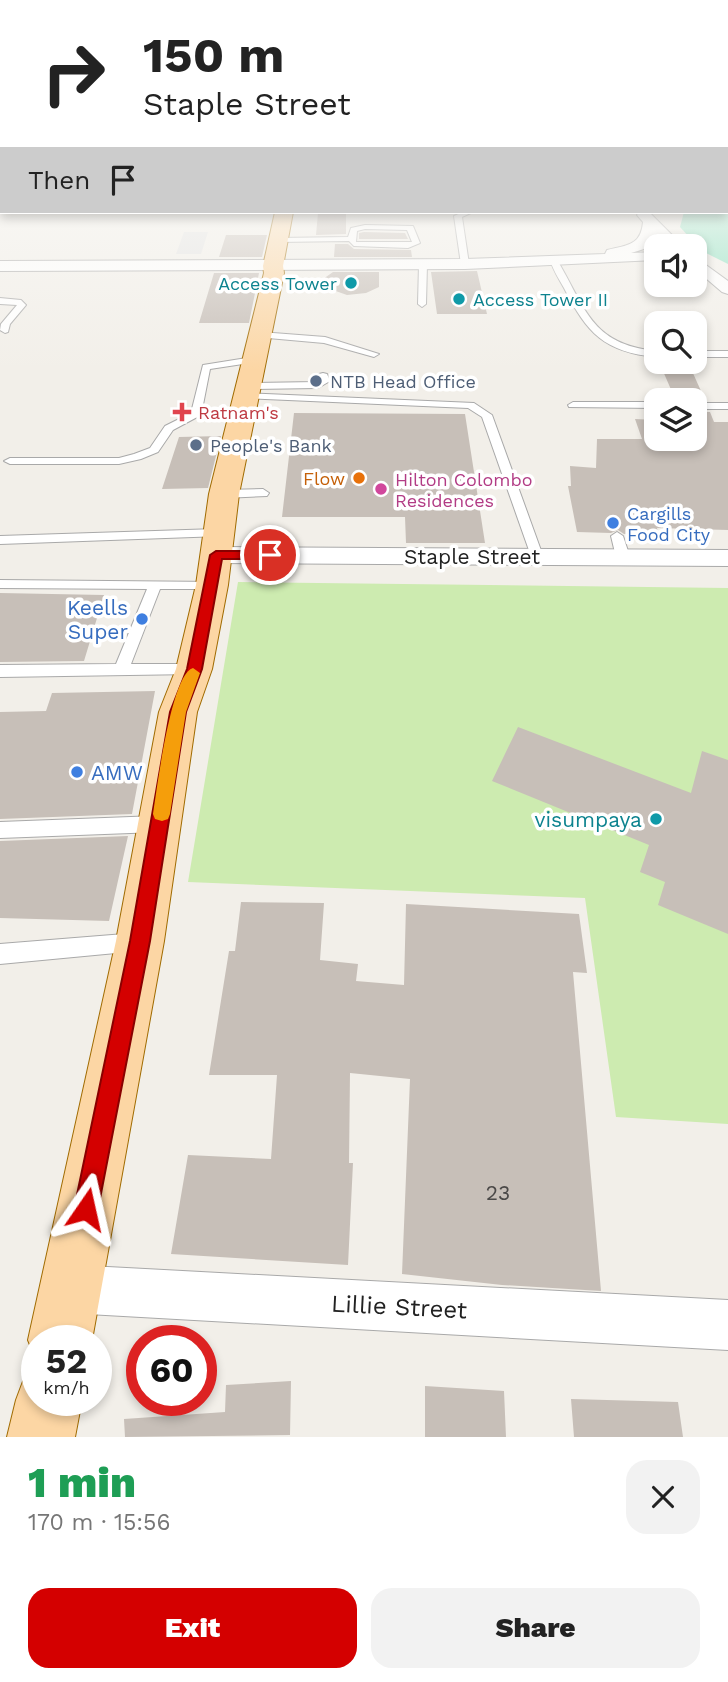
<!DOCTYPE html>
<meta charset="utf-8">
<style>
:root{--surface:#fff;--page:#f2f2f2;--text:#222;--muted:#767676;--accent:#d40000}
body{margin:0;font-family:"Work Sans",sans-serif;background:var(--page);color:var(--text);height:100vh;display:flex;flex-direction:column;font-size:26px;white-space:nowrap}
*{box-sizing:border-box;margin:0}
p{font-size:23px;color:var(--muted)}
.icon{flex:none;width:38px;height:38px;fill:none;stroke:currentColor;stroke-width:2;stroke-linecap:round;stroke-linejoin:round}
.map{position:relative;height:1437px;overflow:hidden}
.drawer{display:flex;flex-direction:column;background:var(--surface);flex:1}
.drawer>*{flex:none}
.top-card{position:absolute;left:0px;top:0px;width:728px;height:214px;box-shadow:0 4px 10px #0003;background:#fff;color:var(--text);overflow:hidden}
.fabs{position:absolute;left:644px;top:234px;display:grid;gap:14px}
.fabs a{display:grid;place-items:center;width:63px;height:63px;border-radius:14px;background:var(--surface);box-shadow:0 4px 10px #0003;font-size:35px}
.speed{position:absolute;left:21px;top:1325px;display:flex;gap:14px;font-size:35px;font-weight:700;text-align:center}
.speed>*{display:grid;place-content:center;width:91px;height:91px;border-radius:50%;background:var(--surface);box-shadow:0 4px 10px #0003;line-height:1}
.speed small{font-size:18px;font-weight:400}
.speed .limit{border:10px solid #d22;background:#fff;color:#111}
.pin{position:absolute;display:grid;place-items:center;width:60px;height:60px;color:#fff;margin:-30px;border:4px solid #fff;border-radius:50%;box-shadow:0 2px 7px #0007}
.me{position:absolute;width:77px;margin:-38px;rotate:11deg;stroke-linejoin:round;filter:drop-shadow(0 0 5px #0008)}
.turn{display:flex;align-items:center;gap:24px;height:147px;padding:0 28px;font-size:32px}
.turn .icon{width:91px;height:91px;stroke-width:2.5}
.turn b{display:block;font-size:49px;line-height:60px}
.then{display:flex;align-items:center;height:66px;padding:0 28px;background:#0003;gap:14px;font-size:26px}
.round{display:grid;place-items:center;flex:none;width:74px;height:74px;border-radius:21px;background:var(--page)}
.summary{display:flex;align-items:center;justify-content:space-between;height:119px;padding:0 28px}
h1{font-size:42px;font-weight:800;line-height:52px;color:#1e9e55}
.primary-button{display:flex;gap:14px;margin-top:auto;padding:14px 28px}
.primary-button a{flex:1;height:80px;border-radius:21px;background:var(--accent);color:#fff;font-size:28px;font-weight:800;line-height:80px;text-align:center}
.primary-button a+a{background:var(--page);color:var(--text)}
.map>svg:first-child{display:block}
.grass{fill:#cdebb0}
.pitch{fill:#88e0be}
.parking{fill:#e2e2e2}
.building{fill:#c7bfb8}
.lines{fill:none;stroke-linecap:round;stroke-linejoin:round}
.lane-casing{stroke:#a9a9a9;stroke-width:2}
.street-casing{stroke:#a9a9a9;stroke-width:2}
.secondary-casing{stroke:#707d05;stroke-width:2}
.primary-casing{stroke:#a06b00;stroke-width:2}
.lane{fill:#fff;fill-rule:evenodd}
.street{fill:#fff;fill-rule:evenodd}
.secondary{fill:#f7fabf;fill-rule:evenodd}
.primary{fill:#fcd6a4;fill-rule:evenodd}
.route{fill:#d40000;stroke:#8a0000;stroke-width:2}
.slow{fill:#f59e0b}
.culture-dot{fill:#0f9aa8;stroke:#fff;stroke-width:2.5}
.service-dot{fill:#5c6f8a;stroke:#fff;stroke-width:2.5}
.health-dot{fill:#e0444e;stroke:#fff;stroke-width:2.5}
.food-dot{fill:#e8710a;stroke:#fff;stroke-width:2.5}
.hotel-dot{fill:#d1479c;stroke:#fff;stroke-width:2.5}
.shop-dot{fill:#3f7fe0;stroke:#fff;stroke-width:2.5}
.labels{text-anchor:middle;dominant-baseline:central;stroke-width:7;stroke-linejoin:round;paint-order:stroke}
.far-culture-label{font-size:18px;fill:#0d838f;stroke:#fff;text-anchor:end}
.far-service-label{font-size:18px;fill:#4e5e75;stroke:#fff;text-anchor:start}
.far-health-label{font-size:18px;fill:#be3a42;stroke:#fff;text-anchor:start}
.far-food-label{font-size:18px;fill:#c56008;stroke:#fff;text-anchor:end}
.far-hotel-label{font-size:18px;fill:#b23c85;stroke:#fff;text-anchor:start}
.far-shop-label{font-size:18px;fill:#366cbe;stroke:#fff;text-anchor:start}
.street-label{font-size:21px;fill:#222;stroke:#fff}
.shop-label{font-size:21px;fill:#366cbe;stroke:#fff;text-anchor:end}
.culture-label{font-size:21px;fill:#0d838f;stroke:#fff;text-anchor:end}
.near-number-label{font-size:21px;fill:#4b4948}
.near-street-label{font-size:24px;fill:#222;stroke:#fff}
</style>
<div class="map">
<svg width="728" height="1437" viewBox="0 0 728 1437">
<rect width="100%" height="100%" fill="#f2efe9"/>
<path class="grass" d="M238,582L728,588V1124L616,1117L585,898L188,882Z"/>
<path class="pitch" d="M726,187H728V264L702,251L680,227L684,212H726Z"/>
<path class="parking" d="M184,232H208L201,254H176Z"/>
<path class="building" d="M318,213H346V234L316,235Z
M364,232L405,233L408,239H359V233Z
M226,235H267L262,257H219Z
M335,244H348L354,249L411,250L412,257H334Z
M477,271L487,314H437L431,272Z
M333,272H379V287L366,293L347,295L316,284Z
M214,273H259L249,323H199Z
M659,362H688L705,400L676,401Z
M695,412H710L714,422H728V530L657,528L659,535L624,534L618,530L611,533L577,532L568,486H571L570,466L596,468L597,439H642L635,419L656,420V439H695Z
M294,413L465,414L485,543H406L405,517H282Z
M221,436L208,488L162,489L179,437Z
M0,593L104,595L84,661L0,662Z
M155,691L132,814L0,819V712L46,711L52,693Z
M518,727L691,793L702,751L728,760V934L658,905L665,882L640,872L649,845L492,781Z
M128,836L109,921L0,918V841Z
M241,902L324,903L320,960L358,964L356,981L404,985L406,904L579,914L587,973L573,972L601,1291L502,1285L402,1274L410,1079L350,1073L349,1163H353L348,1265L171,1254L188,1155L271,1159L277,1075H209L229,951H235Z
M291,1381L290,1435L125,1437L124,1419L225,1412L226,1385Z
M425,1386L504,1391L506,1437H425Z
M571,1399L678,1402L683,1437H574Z"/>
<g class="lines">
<g class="lane-casing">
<path id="lane" d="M463,212H473L462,217L469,264L465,266L461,264L454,216Z
M365,225L413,226L420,243L408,248L354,246L349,241L278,242L274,240L278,238L348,237L351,228ZM365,229L407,230L412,242H356L357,231Z
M550,258H556C586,308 590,344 656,351V357C604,352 587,333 564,288C559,279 551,267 550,258Z
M423,262L427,264L426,304L422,307L418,304L419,264Z
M0,298L21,300L26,305L10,324L8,332L5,333L0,330L1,324L17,305L0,304Z
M260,332L325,337L379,354L374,357L324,343L257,337V333Z
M695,351H728V357H695Z
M253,357L258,360L256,362L210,369L201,415L173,430L158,452L141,459L119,464H10L4,461L10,458H119L134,454L150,448L165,426L191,413L203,365Z
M323,373L327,374L330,381L318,388L247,389L242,386L247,383L316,382L320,380L319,374Z
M245,393L474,403L492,415L543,556L537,560L531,556L482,417L468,408L241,398V394Z
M573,402H656V408L569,407L568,405Z
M695,403H728V409H695Z
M263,489L269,493L267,496L224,498L218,494L224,490Z
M217,529L221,530V536L0,544V536Z
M617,532L623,536L630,557L628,560H618L616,557L611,536Z
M0,580L217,582L219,585L212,589H160L131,664H194L201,669L194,674L0,677V665L116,664L147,589L0,588Z
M157,816L163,819L166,824L163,829L157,832L0,838V822Z
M137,933L144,935L147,942L144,949L137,951L0,964V944Z"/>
</g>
<g class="street-casing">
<path id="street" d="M639,212H649L684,247H668L656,234L644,249L631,253L656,252V260L465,269L0,271V261L465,259L605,254L607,250C628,245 641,245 643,222L637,215Z
M695,257L728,281V294L722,292L695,269Z
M216,547L728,550V566L216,563L207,561L204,555L207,549Z
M70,1265L728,1300V1350L70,1313L53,1306L46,1289L53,1272Z"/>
</g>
<g class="secondary-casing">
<path id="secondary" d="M726,170H728V178H726Z
M0,174H2V184H0Z"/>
</g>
<g class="primary-casing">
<path id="primary" d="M275,212H293L283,266L284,273L239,494L228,585L212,669L197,712L164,941L92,1340H37V1362L28,1340L116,941L159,712L176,669L196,585L209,494L264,273L263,266Z
M37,1372V1400H82L75,1437H7L16,1400L25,1376Z"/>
</g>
<use href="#lane" class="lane"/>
<use href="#street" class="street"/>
<use href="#secondary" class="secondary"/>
<use href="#primary" class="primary"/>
</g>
<linearGradient id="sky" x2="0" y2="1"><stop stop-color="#8fc0e4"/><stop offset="0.46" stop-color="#f9f8f5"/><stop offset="1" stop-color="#f9f8f5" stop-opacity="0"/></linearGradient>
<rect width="728" height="371" fill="url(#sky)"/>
<path class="route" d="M216,551H270L276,555L270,559H222L202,669L186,712L150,941L98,1209L95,1217L86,1221L77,1217L74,1209L130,941L170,712L187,669L210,555Z"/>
<path class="slow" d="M193,668L200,673L186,712L170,814L168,819L162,821L155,819L153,814C157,789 171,674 193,668Z"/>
<g class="culture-dot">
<circle cx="351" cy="283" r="7"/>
<circle cx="459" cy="299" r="7"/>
<circle cx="656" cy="819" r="7"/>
</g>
<g class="service-dot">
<circle cx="316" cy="381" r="7"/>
<circle cx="196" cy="445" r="7"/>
</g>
<path class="health-dot" d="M178.5 401.5h7v7h7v7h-7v7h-7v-7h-7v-7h7z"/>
<circle class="food-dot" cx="359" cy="478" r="7"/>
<circle class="hotel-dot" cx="381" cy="489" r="7"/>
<g class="shop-dot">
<circle cx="613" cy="523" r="7"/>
<circle cx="142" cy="619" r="7"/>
<circle cx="77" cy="772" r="7"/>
</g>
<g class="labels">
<g class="far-culture-label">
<text x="337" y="283">Access Tower</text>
<text x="473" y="299" text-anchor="start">Access Tower II</text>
</g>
<g class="far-service-label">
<text x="330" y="381">NTB Head Office</text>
<text x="210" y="445">People's Bank</text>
</g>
<g class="far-health-label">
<text x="198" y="412">Ratnam's</text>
</g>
<g class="far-food-label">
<text x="345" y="478">Flow</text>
</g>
<g class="far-hotel-label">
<text x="395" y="479">Hilton Colombo<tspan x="395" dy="21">Residences</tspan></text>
</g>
<g class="far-shop-label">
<text x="627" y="513">Cargills<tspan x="627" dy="21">Food City</tspan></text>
</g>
<g class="street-label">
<text x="472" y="556">Staple Street</text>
</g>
<g class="shop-label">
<text x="128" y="607">Keells<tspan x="128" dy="24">Super</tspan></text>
<text x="91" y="772" text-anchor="start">AMW</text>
</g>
<g class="culture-label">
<text x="642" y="819">visumpaya</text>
</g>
<g class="near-number-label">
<text x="498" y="1192">23</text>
</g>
<g class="near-street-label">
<text transform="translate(399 1307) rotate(3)">Lillie Street</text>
</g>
</g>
</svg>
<div class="fabs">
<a><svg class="icon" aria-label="sound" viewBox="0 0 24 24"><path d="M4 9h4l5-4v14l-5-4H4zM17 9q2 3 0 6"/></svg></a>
<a><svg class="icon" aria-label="search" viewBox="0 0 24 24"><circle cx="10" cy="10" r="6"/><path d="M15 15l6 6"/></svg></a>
<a><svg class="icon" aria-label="layers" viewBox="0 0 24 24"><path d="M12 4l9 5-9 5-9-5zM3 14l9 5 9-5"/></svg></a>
</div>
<div class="speed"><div>52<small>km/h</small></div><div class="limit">60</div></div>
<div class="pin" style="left:270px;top:555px;background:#d93025"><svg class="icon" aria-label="arrive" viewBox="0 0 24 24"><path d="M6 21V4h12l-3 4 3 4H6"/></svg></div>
<svg class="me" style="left:86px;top:1209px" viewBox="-20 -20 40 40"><path d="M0-17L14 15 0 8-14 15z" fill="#d40000" stroke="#fff" stroke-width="4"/></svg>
<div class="top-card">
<div class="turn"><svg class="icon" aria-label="right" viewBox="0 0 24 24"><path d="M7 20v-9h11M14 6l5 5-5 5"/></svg><div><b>150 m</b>Staple Street</div></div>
<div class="then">Then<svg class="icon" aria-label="arrive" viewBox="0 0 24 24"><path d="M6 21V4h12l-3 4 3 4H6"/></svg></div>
</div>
</div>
<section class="drawer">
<div class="summary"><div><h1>1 min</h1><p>170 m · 15:56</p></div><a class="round"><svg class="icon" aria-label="close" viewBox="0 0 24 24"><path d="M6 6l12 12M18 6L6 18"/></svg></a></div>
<div class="primary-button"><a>Exit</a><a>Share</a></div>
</section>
